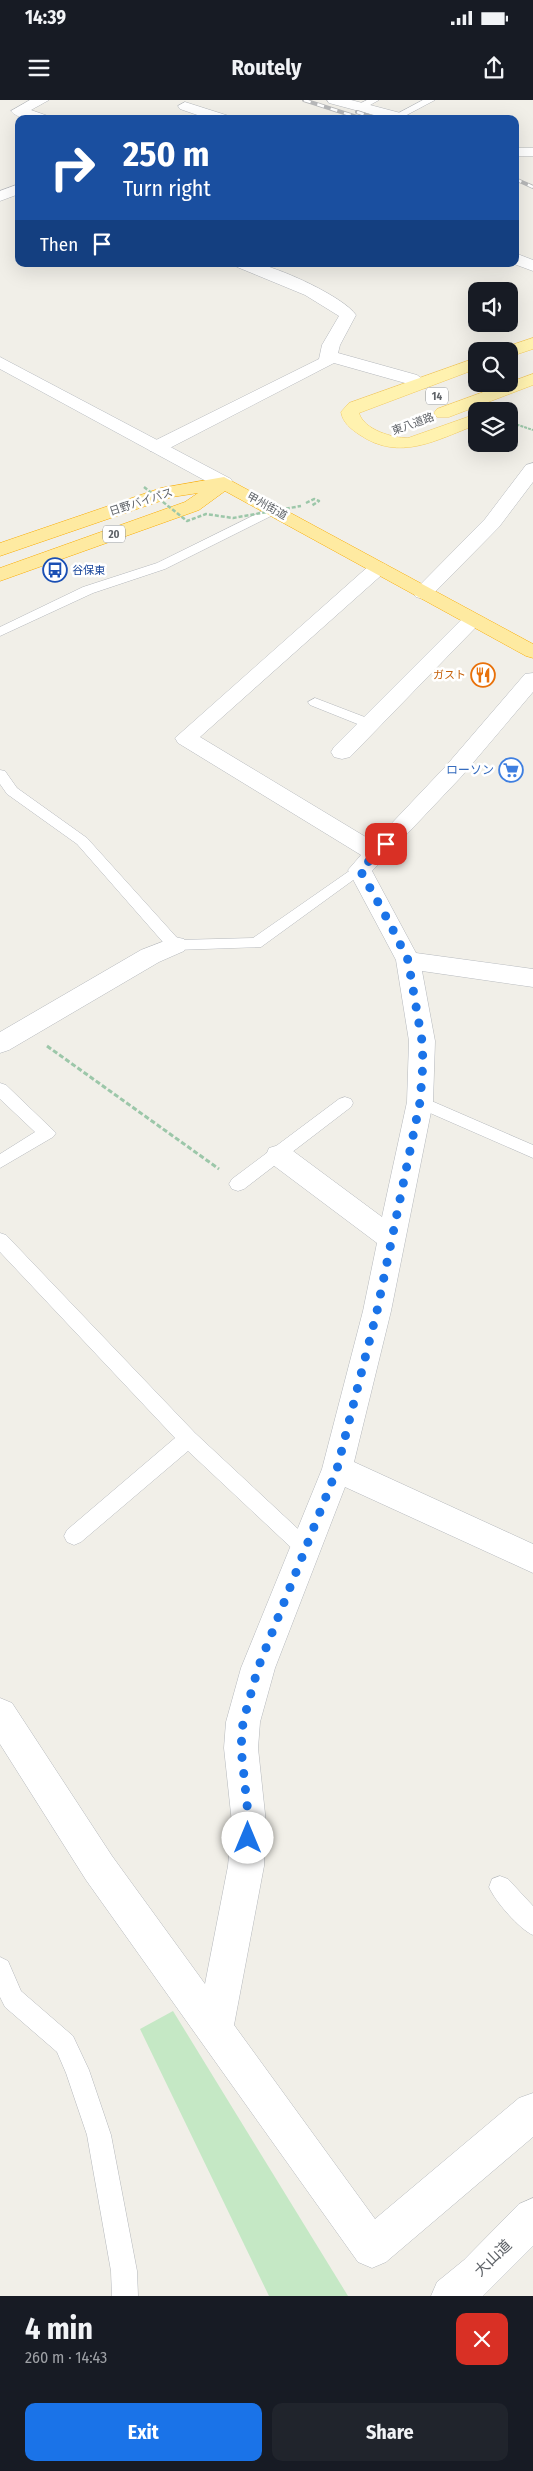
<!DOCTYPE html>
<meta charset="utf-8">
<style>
:root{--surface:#171b24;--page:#20242c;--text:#f1f3f6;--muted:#9ea1a6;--accent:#1a73e8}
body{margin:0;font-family:"Fira Sans Condensed","Noto Sans JP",sans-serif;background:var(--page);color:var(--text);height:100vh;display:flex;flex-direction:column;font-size:19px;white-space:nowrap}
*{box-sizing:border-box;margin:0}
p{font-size:16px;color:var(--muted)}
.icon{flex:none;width:28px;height:28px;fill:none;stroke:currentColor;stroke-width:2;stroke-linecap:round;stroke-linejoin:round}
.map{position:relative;height:2196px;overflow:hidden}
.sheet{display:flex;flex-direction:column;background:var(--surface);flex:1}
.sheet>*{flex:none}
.hud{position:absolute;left:15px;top:15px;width:504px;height:152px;border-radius:10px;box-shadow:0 5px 20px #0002;background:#1a4fa0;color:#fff;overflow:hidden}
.tools{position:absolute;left:468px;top:182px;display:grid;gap:10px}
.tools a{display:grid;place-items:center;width:50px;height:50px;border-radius:10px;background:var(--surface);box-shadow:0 5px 20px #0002;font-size:25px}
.pin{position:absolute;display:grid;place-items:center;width:42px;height:42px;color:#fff;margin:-21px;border-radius:10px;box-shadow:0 2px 8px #0006}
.me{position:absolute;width:55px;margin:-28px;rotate:0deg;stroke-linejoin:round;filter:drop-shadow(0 0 4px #0008)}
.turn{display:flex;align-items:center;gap:18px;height:105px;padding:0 25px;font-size:22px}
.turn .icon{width:65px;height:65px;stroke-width:2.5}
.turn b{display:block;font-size:35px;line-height:42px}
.then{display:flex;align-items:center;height:48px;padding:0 25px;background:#0003;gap:10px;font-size:19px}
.round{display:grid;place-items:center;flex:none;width:52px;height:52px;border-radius:10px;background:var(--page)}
.headline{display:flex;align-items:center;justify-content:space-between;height:85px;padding:0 25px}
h1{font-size:30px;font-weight:700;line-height:38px}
.primary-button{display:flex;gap:10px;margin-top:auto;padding:10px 25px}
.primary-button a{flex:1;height:58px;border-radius:10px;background:var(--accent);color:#fff;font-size:20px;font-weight:700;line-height:58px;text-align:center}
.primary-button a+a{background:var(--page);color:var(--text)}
.status{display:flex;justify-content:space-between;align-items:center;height:35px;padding:0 25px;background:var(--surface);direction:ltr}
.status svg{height:14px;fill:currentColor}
header{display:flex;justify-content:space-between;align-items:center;height:65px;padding:0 25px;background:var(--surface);font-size:22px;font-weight:700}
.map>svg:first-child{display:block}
.green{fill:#c5e8c5}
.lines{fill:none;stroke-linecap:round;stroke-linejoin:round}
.service-casing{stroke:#b5b8bc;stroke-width:1}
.minor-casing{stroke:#b5b8bc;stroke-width:1}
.secondary-casing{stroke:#b6babf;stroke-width:1}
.primary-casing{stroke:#f2c960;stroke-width:1}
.trunk-casing{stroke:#f9ab00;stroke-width:1}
.path-far2{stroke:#9cc7a9;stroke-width:2;stroke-dasharray:3 1;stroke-linecap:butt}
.path-far1{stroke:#9cc7a9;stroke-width:2.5;stroke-dasharray:4 2;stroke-linecap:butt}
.path{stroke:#9cc7a9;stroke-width:3;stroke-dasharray:5 2.5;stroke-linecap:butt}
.service{fill:#fff;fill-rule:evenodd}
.minor{fill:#fff;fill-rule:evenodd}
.secondary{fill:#fff;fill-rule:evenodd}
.primary{fill:#fff2af;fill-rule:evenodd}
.trunk{fill:#feeaa1;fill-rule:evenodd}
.rail-casing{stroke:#b6b7b8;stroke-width:4}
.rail{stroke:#fff;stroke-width:2.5;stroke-dasharray:7;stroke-linecap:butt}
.path-bridge{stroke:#9cc7a9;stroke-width:2.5;stroke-dasharray:4 2;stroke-linecap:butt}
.route{stroke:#1a73e8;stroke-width:9;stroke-dasharray:0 16.2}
.labels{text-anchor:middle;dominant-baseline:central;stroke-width:5;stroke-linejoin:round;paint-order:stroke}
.shield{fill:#fff;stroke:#8f9295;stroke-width:1}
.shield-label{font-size:11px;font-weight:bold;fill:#5f6368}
.far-street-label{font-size:11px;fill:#5f6368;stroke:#fff}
.far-transit-label{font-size:11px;fill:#164399;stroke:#fff;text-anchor:start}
.far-food-label{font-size:11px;fill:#c56008;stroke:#fff;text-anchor:end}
.shop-label{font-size:12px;fill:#366cbe;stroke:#fff;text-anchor:end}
.near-street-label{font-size:15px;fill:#5f6368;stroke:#fff}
</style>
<div class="status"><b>14:39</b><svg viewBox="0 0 49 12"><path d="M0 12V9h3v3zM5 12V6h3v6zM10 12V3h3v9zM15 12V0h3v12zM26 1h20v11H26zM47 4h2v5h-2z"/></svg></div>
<header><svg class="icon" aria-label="menu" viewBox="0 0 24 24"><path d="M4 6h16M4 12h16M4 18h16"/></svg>Routely<svg class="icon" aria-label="share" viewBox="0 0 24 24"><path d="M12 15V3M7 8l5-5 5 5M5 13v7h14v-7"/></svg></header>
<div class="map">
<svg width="533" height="2196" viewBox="0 0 533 2196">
<rect width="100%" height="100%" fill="#f1efe8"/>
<path class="green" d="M173,1911L348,2196H269L140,1929Z"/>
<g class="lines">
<g class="service-casing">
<path id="service" d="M367,0H379L363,9H357V5Z
M423,0H435L401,18L393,16Z
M273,406L279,410L277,413L165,469L93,493L0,536V527L83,487L157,463Z
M315,598L375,621L377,624L370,628L365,627L310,605L308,602Z
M0,670L5,671L17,688L87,738L179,840L253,838L355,767L360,765L367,770L261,847L175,850L169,849L77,744L7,694L0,684Z
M0,983L6,985L56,1033L53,1037L0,1068V1054L35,1032L0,999Z
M420,996L533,1045V1058L414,1006L412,1002L414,998Z
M345,997L351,999L353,1003L351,1007L244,1089L238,1091L232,1089L229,1084L232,1079L339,999Z
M0,1133L6,1135L195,1333L312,1442L315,1448L312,1454L305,1457L298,1454L188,1351L81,1442L74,1445L67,1442L64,1436L67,1430L175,1338L0,1152Z
M500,1776L508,1779L533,1806V1835C519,1829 495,1801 489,1787L492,1779Z
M0,1857L8,1861L21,1891L73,1936L89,1970L111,2035L137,2171L138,2196H112L111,2171L87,2035L66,1973L57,1952L5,1907L0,1897Z"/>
</g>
<g class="minor-casing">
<path id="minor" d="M30,0H49L31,10L48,16L50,19C38,19 19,21 11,11Z
M327,0H351L412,16L414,19H389L329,3Z
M185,2L229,16L231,19H209L180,9L178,6Z
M515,48H533V56H515Z
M19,84V94L0,101V91Z
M515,153L533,160V171L514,164Z
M235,164C242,164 251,163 258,164C280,168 344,197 356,215L340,245L338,253L417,275L429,284L426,288H414L405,283L334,263L164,351H150L148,347L150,343L319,259L322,245L339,216L305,195L237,167Z
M533,363V382L499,427L430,497L423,499L416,497L413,493L416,489L485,419L526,365Z
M378,462L385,464L388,468L385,472L200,637L374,742L445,667L525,574L533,573V592L461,677L372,771L416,853L533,869V887L422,871L435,941L433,1002L391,1211L354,1362L533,1444V1473L345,1387L275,1568L260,1622L258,1648L266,1723L264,1766L234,1925L375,2119L519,1998L533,1993V2037L386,2162L372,2168L358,2162L86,1780L0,1644V1598L12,1603L112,1756L205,1884L228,1766L232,1723L224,1648L226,1622L241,1568L322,1369L363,1211L377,1143L269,1062L266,1055L269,1048L279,1045L289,1048L382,1117L407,1002L409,941L396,860L348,770L361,755L178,643L175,638L371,464Z
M472,514L479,516L482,520L479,524L350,657L342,659L334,657L331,652L334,647L465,516Z
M175,837L184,839L187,845L184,851L159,862L9,950L0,953V932L141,850Z
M533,2098V2146L483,2196H431L437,2182L464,2160L519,2104Z"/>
</g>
<g class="secondary-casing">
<path id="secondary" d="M0,257L231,379L233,383L231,387H217L0,269Z"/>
</g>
<g class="primary-casing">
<path id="primary" d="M533,238V249L509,257V251H501L503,248Z
M476,258V269L359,313C364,330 393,338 408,338L476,314V325C436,340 400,362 360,335C351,329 343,323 341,312L349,303Z
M533,274V285L449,317H437L434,313L437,309Z"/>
</g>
<g class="trunk-casing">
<path id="trunk" d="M224,377L533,544V558L526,556L225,391L199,410L0,481V468L185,402L198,393L172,397L0,456V443L161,388Z"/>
</g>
<path class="path-far2" d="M509,322L533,330"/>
<path class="path-far1" d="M306,403L314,399L319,401L311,406"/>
<path class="path" d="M47,946L219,1069"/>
<use href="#service" class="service"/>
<use href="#minor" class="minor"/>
<use href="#secondary" class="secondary"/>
<use href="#primary" class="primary"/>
<use href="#trunk" class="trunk"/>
<g class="rail-casing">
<path id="rail" d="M304,0L363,19
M357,12L378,19
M515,79L533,87"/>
</g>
<use href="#rail" class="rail"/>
<path class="path-bridge" d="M144,387L187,421L206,414L233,418L301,406"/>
</g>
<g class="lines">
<path class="route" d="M248,1738L249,1723L241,1648L243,1622L258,1568L337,1369L377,1211L420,1002L423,963L422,941L408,860L389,822L360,770L386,744"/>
</g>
<defs>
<g id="bus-ring" transform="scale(1.25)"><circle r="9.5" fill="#fff" stroke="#1a4fb4" stroke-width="1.5"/><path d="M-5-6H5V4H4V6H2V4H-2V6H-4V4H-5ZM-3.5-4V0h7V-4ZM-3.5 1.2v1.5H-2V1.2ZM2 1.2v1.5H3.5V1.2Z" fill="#1a4fb4"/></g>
<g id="restaurant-ring" transform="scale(1.25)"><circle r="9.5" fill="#fff" stroke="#e8710a" stroke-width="1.5"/><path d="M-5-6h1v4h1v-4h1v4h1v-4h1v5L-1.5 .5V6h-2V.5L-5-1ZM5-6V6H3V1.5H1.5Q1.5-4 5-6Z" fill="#e8710a"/></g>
<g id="supermarket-ring" transform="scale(1.25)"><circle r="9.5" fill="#fff" stroke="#3f7fe0" stroke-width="1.5"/><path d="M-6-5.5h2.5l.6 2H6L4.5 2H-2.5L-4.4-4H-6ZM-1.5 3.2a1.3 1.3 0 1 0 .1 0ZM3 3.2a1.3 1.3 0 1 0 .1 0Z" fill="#3f7fe0"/></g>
</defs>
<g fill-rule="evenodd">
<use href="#bus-ring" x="55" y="470"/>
<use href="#restaurant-ring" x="483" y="575"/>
<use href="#supermarket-ring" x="511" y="670"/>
</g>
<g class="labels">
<g class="shield">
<rect x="426" y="287.5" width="22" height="17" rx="4"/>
<rect x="103" y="425.5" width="22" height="17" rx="4"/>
</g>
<g class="shield-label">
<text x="437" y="296">14</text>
<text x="114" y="434">20</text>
</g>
<g class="far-street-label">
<text transform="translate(413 324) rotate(-20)">東八道路</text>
<text transform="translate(141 402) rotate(-18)">日野バイパス</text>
<text transform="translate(267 406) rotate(29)">甲州街道</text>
</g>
<g class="far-transit-label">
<text x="72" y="470">谷保東</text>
</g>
<g class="far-food-label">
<text x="466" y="575">ガスト</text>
</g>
<g class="shop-label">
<text x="494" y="670">ローソン</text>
</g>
<g class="near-street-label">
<text transform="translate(493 2158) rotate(-44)">大山道</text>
</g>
</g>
</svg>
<div class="tools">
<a><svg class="icon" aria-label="sound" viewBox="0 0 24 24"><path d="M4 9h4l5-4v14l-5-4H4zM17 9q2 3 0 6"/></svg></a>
<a><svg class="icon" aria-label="search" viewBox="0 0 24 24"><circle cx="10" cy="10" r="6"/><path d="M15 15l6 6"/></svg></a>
<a><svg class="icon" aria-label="layers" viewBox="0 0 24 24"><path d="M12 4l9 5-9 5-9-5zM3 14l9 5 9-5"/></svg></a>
</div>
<div class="pin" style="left:386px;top:744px;background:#d93025"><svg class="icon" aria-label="arrive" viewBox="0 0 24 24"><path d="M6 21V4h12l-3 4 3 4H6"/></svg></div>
<svg class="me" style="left:248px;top:1738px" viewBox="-20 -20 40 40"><circle r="19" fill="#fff"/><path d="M0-13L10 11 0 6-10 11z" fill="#1a73e8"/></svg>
<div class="hud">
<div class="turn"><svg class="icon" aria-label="right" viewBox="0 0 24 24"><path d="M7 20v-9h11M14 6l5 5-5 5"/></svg><div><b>250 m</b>Turn right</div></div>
<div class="then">Then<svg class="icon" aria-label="arrive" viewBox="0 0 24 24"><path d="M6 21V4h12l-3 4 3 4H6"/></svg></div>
</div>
</div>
<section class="sheet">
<div class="headline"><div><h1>4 min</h1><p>260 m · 14:43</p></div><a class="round" style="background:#d93025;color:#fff"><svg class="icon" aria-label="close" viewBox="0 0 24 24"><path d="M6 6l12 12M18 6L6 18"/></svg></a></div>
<div class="primary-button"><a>Exit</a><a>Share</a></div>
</section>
